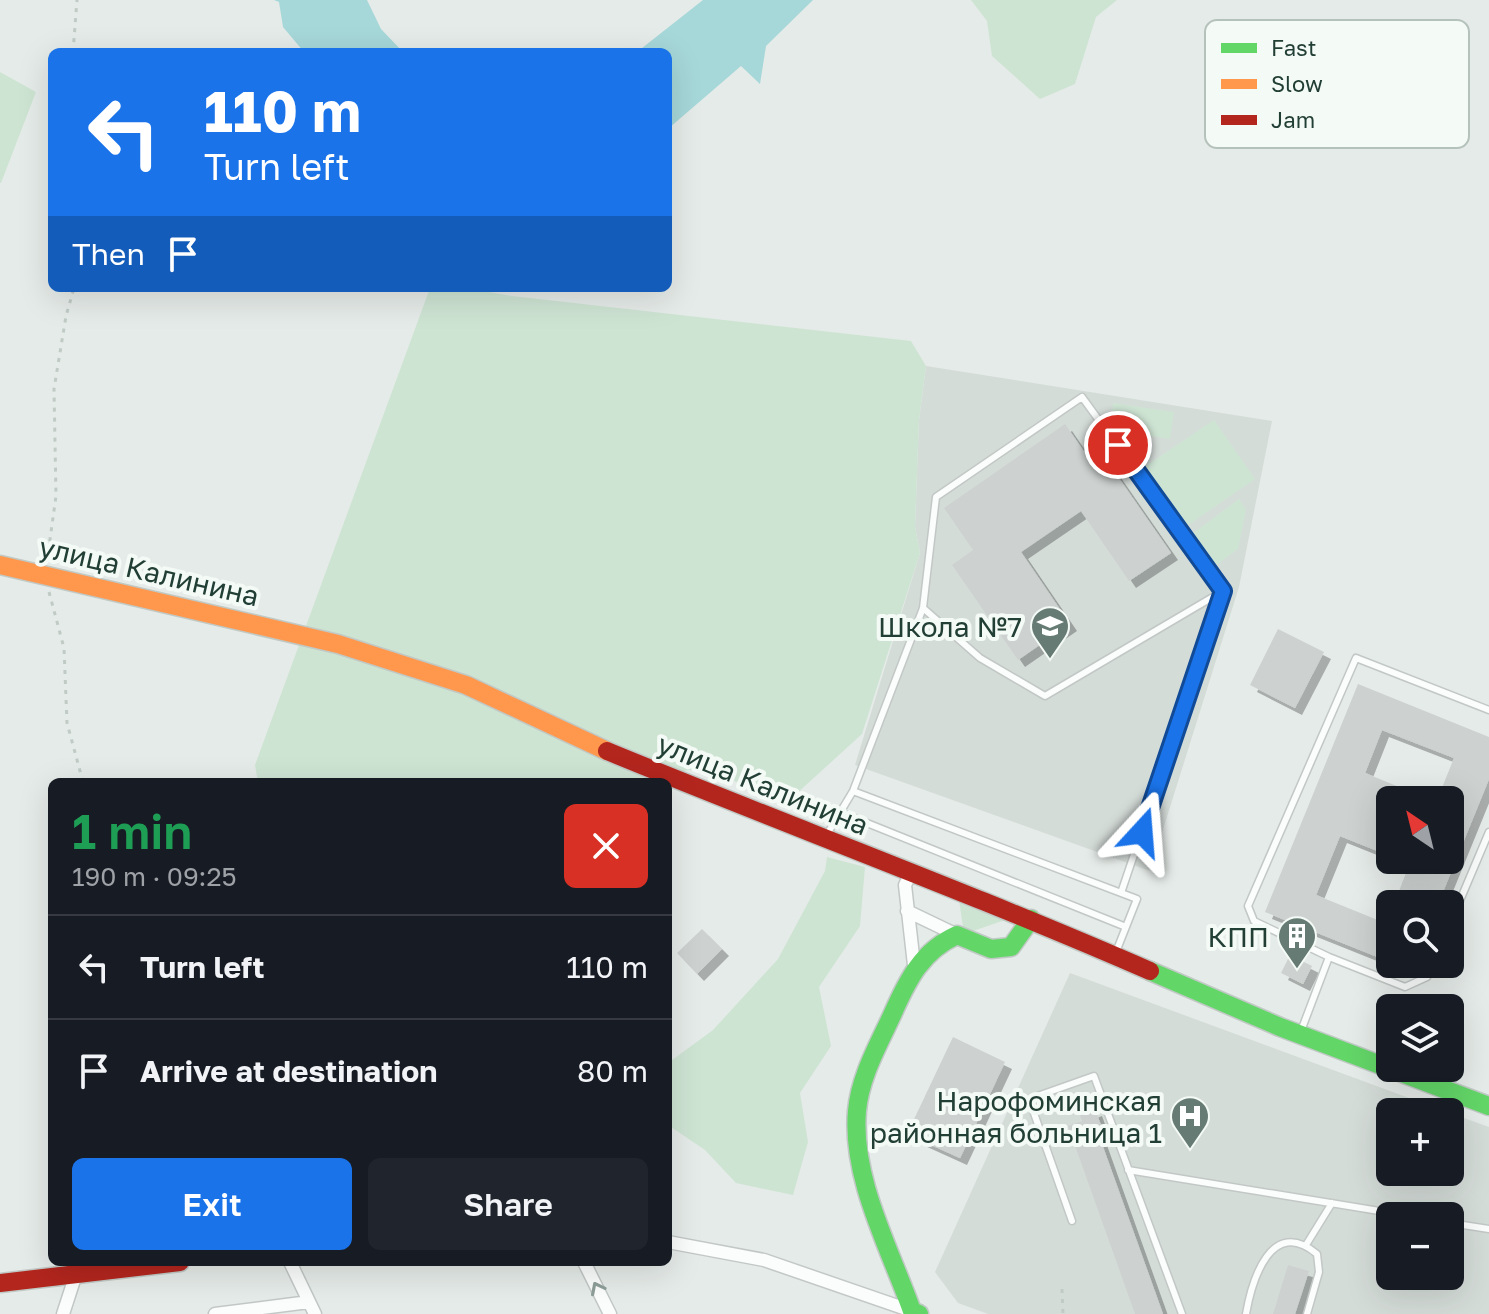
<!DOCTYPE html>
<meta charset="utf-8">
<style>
:root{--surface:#171b24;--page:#20242c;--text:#f1f3f6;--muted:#9ea1a6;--line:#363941;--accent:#1a73e8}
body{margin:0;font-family:"Golos Text",sans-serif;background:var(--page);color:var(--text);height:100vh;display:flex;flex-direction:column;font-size:30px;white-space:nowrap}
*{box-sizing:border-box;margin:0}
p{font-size:26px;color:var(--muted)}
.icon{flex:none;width:44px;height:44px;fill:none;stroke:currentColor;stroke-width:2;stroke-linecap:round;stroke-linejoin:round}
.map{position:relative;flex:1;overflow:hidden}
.details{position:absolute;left:48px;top:778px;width:624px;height:488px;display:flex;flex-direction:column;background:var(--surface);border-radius:12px;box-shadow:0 8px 32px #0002}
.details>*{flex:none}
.banner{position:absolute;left:48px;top:48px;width:624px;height:244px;border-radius:12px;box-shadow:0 8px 32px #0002;background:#1a73e8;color:#fff;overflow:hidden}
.needle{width:52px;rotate:325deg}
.buttons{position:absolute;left:1376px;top:786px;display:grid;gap:16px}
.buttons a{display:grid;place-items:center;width:88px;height:88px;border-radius:12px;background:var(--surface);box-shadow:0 8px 32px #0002;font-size:40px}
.pin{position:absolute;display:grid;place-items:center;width:68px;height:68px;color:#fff;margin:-34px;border:4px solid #fff;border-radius:50%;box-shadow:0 2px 8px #0007}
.me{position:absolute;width:88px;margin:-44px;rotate:19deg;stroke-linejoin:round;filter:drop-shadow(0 0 6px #0008)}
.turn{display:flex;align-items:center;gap:28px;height:168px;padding:0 24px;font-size:36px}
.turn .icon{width:104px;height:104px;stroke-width:2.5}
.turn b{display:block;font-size:56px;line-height:68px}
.then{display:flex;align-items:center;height:76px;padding:0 24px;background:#0003;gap:16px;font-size:30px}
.round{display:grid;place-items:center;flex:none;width:84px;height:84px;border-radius:12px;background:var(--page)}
.headline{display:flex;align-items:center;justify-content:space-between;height:136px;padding:0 24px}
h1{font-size:48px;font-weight:600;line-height:60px;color:#1e9e55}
.button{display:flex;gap:16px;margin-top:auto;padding:16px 24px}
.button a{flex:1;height:92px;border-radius:12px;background:var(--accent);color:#fff;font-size:32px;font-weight:600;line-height:92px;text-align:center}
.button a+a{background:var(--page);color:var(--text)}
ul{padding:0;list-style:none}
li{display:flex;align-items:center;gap:24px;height:104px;padding:0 24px;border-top:2px solid var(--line)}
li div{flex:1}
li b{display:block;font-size:30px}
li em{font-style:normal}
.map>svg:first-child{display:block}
.built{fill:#d4dcd8;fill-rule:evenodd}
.green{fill:#cee4d3}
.water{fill:#a6d7d9}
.building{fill:#cdd2d0;filter:url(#shadow)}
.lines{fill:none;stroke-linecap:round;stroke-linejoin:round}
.lane-casing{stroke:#c2c8c5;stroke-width:9}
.street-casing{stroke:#c2c8c5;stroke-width:15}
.fast-casing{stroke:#c1c9c5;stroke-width:21}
.slow-casing{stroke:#c1c9c5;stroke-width:21}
.jam-casing{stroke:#c1c9c5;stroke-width:21}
.path{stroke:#c1cbc6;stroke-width:3;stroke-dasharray:4 6;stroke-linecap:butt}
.lane{stroke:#fbfcfc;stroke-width:6}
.street{stroke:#fbfcfc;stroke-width:12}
.fast{stroke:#63d668;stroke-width:18}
.slow{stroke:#ff974d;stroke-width:18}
.jam{stroke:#b3261e;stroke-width:18}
.oneway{stroke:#8e9e98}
.route-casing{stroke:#114b97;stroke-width:20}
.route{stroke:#1a73e8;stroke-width:14}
.labels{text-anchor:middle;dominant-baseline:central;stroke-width:8;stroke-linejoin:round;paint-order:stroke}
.street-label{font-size:28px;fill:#223f35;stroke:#f4faf6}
.poi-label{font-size:28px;fill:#223f35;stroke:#f4faf6;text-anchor:end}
.key{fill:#f4faf6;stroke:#b5c2bc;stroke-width:2}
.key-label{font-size:22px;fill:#223f35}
</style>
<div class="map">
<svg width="1489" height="1314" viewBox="0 0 1489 1314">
<defs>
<filter id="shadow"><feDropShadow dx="7" dy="7" stdDeviation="0" flood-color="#0004"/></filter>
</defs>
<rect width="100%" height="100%" fill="#e5ebe8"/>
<path class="built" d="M926,366L1272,421L1239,587L1150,871L855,765L920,553L915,527L919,420Z
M1070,973L1447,1112H1390V1172H1450V1113L1489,1127V1314H988L958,1303L935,1272ZM1390,1216H1450V1276H1390Z"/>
<path class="green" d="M971,0H1117L1096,17L1075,84L1040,99L992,56L987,21Z
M0,72L36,92L1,183H0Z
M430,288H467L512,296L911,341L926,366L919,420L915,527L920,553L862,734L794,796L689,770L628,782H258L255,765Z
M1113,403L1174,412L1170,439L1110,430Z
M1214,420L1255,479L1184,528L1143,468Z
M1239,499L1246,510L1238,549L1215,566L1192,534Z
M827,857L865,867L860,926L819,987L831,1046L800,1093L808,1142L793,1195L736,1183L705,1150L668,1125V1063L713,1030L778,959L825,871Z
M959,900L1005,918V920L973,931L963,927Z"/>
<path class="water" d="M274,0H367L381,29L403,52H304L283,27L279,2Z
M703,0H813L766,46L760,84L741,66L669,128L668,52H637Z"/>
<path class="building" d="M1065,424L1094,466L1105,458L1171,553L1129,581L1081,511L1021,552L1070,624L1018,660L952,565L973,550L944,508Z
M1278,629L1324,652L1295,708L1250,685Z
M1358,684L1489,737V779L1438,904H1394L1411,860H1450V800H1437L1454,758L1382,730L1365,773L1431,800H1390V856L1340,836L1316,895L1390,925V962L1265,912Z
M702,929L722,949L697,974L677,953Z
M1290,955L1312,966L1303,984L1281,973Z
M953,1037L1005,1062L960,1158L907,1134Z
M1095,1109L1102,1128L1097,1130L1163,1314H1135L1068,1126L1082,1121L1080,1115Z
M1288,1265L1309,1271L1295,1314H1273Z"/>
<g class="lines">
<g class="lane-casing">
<path id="lane" d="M923,608L980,658L1045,696L1223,591
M853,791L1137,899L1116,952
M842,813L1126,927
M826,836L853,791L923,608L936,497L1082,397L1223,591L1121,893
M1450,924L1489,832
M1433,964L1427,977L1405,987L1329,957L1254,921L1248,906L1356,658L1489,710
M1301,1031L1329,957
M1128,1170L1410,1216
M1072,1221L1029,1099L1094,1076L1182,1314
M1450,1223L1489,1229
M1306,1245L1332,1203
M1246,1314C1252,1280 1271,1216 1317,1254L1319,1272L1307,1314"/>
</g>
<g class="street-casing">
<path id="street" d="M911,873L905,885L914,965
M907,911L957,935
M668,1242L764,1260L912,1311
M290,1262L315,1314
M584,1262L610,1314
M63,1314L76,1274
M215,1314L309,1302"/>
</g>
<g class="fast-casing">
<path id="fast" d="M1150,971L1280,1027L1489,1106
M919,1314L912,1311C890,1249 851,1178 857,1111C860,1076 879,1044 893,1013C908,979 922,951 957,935L991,949L1011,947L1031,919"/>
</g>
<g class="slow-casing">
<path id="slow" d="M0,565L338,644L466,685L607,751"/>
</g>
<g class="jam-casing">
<path id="jam" d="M607,751C787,825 971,893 1150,971
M0,1283L180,1262"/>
</g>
<path class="path" d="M73,52L77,0
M47,561L56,496L54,389L66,316L74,288
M49,592L64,648L67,723L83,782
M1062,1289L1063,1314"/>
<use href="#lane" class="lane"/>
<use href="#street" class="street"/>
<use href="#fast" class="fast"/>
<use href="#slow" class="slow"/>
<use href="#jam" class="jam"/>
</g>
<defs><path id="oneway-chevron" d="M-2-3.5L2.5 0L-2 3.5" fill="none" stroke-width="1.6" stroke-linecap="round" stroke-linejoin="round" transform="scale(2)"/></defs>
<use class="oneway" href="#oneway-chevron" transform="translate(597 1288) rotate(-117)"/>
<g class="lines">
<g class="route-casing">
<path id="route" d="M1118,445L1223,591L1142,832"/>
</g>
<use href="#route" class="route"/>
</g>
<defs>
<g id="school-pin" transform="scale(2)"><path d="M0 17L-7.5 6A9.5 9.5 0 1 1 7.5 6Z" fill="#667b74" stroke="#f4faf6"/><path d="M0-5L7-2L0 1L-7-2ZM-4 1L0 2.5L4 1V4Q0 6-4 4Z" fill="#fff"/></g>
<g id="building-pin" transform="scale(2)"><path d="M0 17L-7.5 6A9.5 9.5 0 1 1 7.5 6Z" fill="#667b74" stroke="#f4faf6"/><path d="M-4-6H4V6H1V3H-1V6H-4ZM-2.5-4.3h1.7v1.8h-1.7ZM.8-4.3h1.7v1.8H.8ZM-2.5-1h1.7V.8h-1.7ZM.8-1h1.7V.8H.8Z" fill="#fff"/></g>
<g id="hospital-pin" transform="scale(2)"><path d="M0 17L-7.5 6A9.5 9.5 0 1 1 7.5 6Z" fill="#667b74" stroke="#f4faf6"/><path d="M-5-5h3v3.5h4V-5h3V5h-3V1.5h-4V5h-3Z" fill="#fff"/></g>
</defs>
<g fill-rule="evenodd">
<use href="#school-pin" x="1050" y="626"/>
<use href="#building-pin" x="1297" y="936"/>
<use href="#hospital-pin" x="1190" y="1116"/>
</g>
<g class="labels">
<g class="street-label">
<text transform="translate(149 571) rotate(13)">улица Калинина</text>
<text transform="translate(763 784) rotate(22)">улица Калинина</text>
</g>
<g class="poi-label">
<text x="1022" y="626">Школа №7</text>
<text x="1269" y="936">КПП</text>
<text x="1162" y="1100">Нарофоминская<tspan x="1162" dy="32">районная больница 1</tspan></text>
</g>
</g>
<rect x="1205" y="20" width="264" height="128" rx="12" class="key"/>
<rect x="1221" y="43" width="36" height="10" fill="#63d668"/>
<rect x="1221" y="79" width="36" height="10" fill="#ff974d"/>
<rect x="1221" y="115" width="36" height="10" fill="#b3261e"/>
<g class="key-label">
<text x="1271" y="56">Fast</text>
<text x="1271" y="92">Slow</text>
<text x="1271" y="128">Jam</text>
</g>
</svg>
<div class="buttons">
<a><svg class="needle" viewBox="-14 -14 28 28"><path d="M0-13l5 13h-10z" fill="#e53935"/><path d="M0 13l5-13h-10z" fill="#9ea1a6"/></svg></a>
<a><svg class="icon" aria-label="search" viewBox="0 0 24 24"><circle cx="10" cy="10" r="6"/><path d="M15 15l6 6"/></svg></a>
<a><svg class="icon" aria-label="layers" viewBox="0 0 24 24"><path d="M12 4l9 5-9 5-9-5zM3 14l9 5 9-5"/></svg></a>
<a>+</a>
<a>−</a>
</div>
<div class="pin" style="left:1118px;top:445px;background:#d93025"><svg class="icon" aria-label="arrive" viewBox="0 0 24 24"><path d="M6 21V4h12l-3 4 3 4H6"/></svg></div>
<svg class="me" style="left:1142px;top:832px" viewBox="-20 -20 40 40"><path d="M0-17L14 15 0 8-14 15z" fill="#1a73e8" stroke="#fff" stroke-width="4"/></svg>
<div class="banner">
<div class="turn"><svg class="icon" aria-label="left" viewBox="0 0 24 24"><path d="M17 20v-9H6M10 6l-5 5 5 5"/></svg><div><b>110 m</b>Turn left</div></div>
<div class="then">Then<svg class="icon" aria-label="arrive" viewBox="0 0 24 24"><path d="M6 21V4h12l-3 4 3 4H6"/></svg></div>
</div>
<section class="details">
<div class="headline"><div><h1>1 min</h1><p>190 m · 09:25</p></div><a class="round" style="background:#d93025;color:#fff"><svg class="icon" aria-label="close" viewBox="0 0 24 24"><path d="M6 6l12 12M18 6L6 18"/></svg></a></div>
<ul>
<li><svg class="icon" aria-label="left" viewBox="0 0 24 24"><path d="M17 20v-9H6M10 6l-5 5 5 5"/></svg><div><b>Turn left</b></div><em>110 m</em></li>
<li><svg class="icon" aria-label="arrive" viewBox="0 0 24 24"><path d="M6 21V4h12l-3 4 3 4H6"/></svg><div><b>Arrive at destination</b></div><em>80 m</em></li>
</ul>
<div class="button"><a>Exit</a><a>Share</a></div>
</section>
</div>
